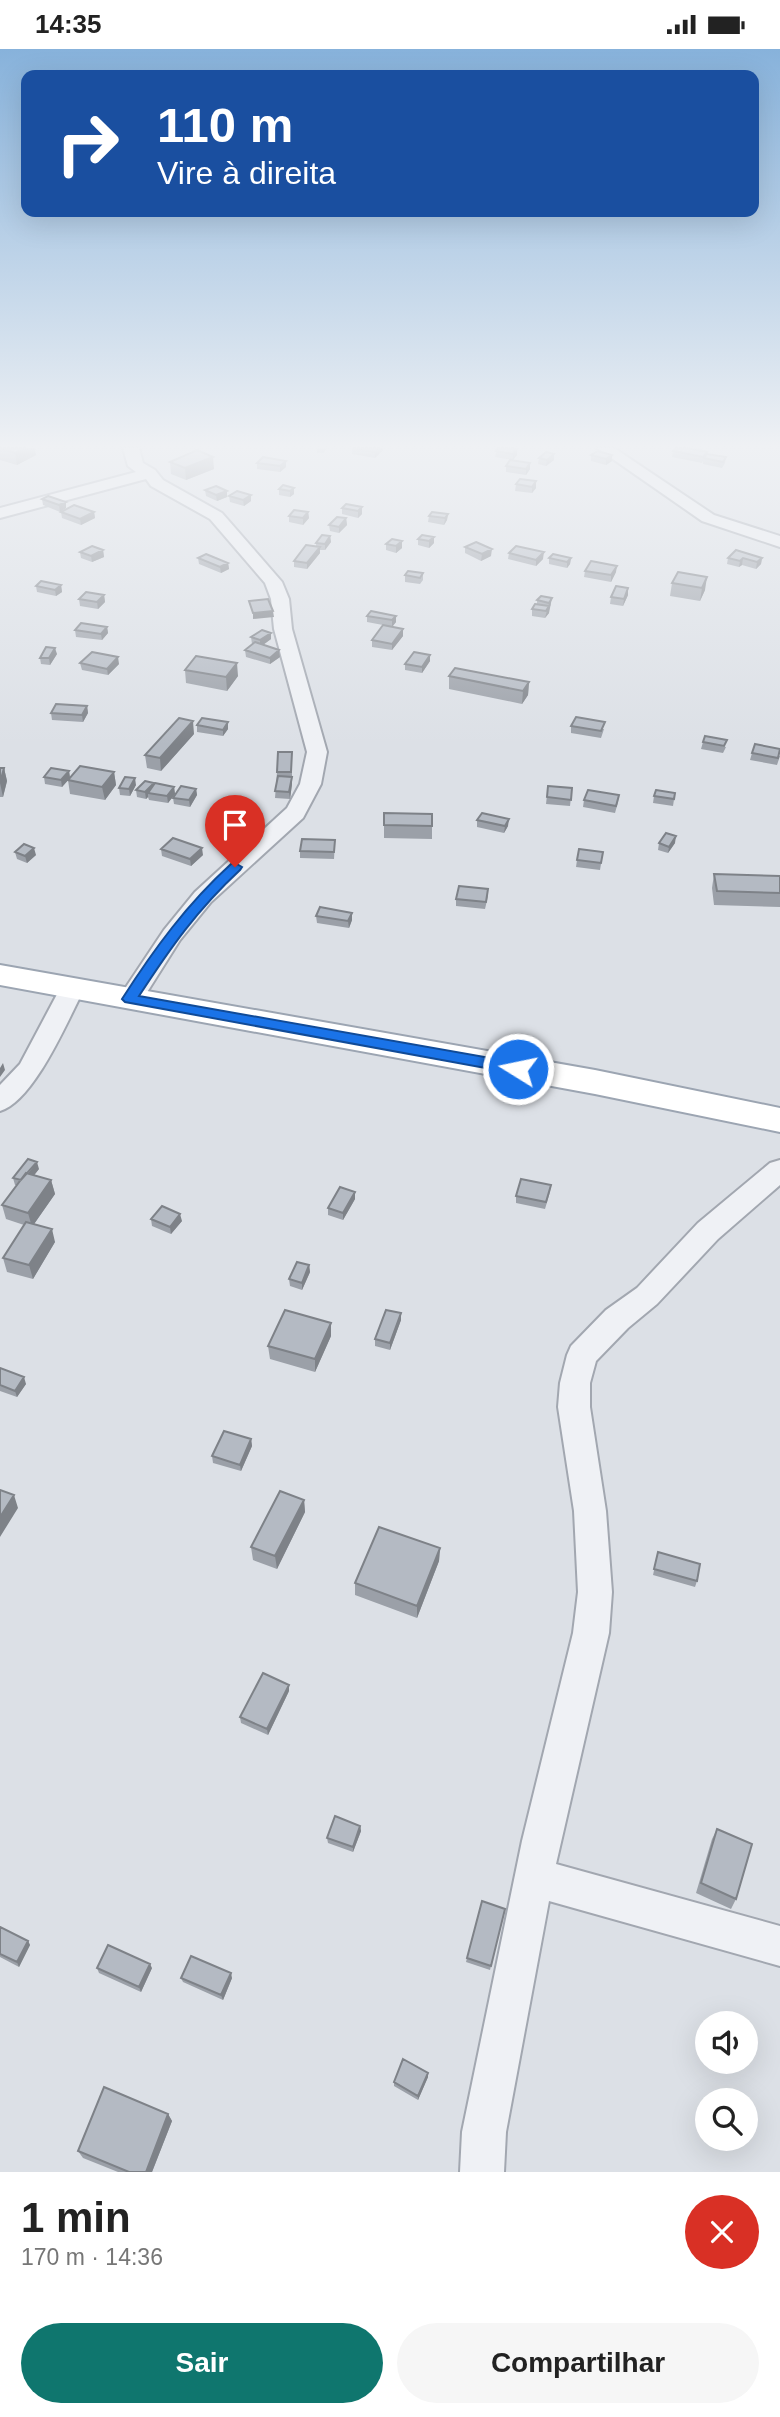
<!DOCTYPE html>
<html lang="pt">
<meta charset="utf-8">
<style>
:root{--surface:#fff;--page:#f6f6f6;--text:#222;--muted:#767676;--accent:#0f766e}
body{margin:0;font-family:Helvetica,sans-serif;background:var(--page);color:var(--text);height:100vh;display:flex;flex-direction:column;font-size:26px;white-space:nowrap}
*{box-sizing:border-box;margin:0}
p{font-size:23px;color:var(--muted)}
.icon{flex:none;width:38px;height:38px;fill:none;stroke:currentColor;stroke-width:2;stroke-linecap:round;stroke-linejoin:round}
.map{position:relative;height:2123px;overflow:hidden}
.drawer{display:flex;flex-direction:column;background:var(--surface);flex:1}
.drawer>*{flex:none}
.top-card{position:absolute;left:21px;top:21px;width:738px;height:147px;border-radius:14px;box-shadow:0 7px 28px #0002;background:#1a4fa0;color:#fff;overflow:hidden}
.fabs{position:absolute;left:695px;top:1962px;display:grid;gap:14px}
.fabs a{display:grid;place-items:center;width:63px;height:63px;border-radius:50%;background:var(--surface);box-shadow:0 7px 28px #0002;font-size:35px}
.pin{position:absolute;display:grid;place-items:center;width:60px;height:60px;color:#fff;margin:-72px -30px;border-radius:50% 50% 50% 0;rotate:-45deg;box-shadow:0 0 7px #0007}
.pin .icon{rotate:45deg}
.me{position:absolute;width:77px;margin:-38px;rotate:280deg;stroke-linejoin:round;filter:drop-shadow(0 0 5px #0008)}
.turn{display:flex;align-items:center;gap:24px;height:147px;padding:0 21px;font-size:32px}
.turn .icon{width:91px;height:91px;stroke-width:2.5}
.turn b{display:block;font-size:49px;line-height:60px}
.round{display:grid;place-items:center;flex:none;width:74px;height:74px;border-radius:37px;background:var(--page)}
.head{display:flex;align-items:center;justify-content:space-between;height:119px;padding:0 21px}
h1{font-size:42px;font-weight:600;line-height:52px}
.button{display:flex;gap:14px;margin-top:auto;padding:14px 21px}
.button a{flex:1;height:80px;border-radius:42px;background:var(--accent);color:#fff;font-size:28px;font-weight:600;line-height:80px;text-align:center}
.button a+a{background:var(--page);color:var(--text)}
.status{display:flex;justify-content:space-between;align-items:center;height:49px;padding:0 35px;background:var(--surface);direction:ltr}
.status svg{height:19px;fill:currentColor}
.map>svg:first-child{display:block}
.lines{fill:none;stroke-linecap:round;stroke-linejoin:round}
.minor-casing{stroke:#a2a7b0;stroke-width:4}
.major-casing{stroke:#9ca5b2;stroke-width:4}
.minor{fill:#eff1f5;fill-rule:evenodd}
.major{fill:#fff;fill-rule:evenodd}
.wall{fill:#9ba0a8}
.shaded-wall{fill:#7e8288}
.building{fill:#b4bac3;stroke:#7e8288;stroke-width:2}
.route{fill:#1a73e8;stroke:#114b97;stroke-width:2}
</style>
<div class="status"><b>14:35</b><svg viewBox="0 0 49 12"><path d="M0 12V9h3v3zM5 12V6h3v6zM10 12V3h3v9zM15 12V0h3v12zM26 1h20v11H26zM47 4h2v5h-2z"/></svg></div>
<div class="map">
<svg width="780" height="2123" viewBox="0 0 780 2123">
<rect width="100%" height="100%" fill="#dce0e6"/>
<g class="lines">
<g class="minor-casing">
<path id="minor" d="M123,399H139L143,414L155,421L163,431L222,464L282,533L289,550L292,580L327,703L321,735L303,769L211,853L180,891L139,956L130,958L121,956L118,950L164,881L195,843L287,759L300,735L307,703L274,580L271,550L265,534L210,470L151,437L146,430L0,469V459L136,423L128,417Z
M597,399H614L714,466L780,487V498L702,472Z
M72,932L81,934L84,940C68,971 34,1052 0,1062V1036L20,1015L63,934Z
M780,1111V1136L718,1190L657,1255L628,1279L596,1312L590,1334V1358L606,1462L612,1543L609,1584L556,1815L780,1877V1917L549,1852L506,2083L504,2123H460L462,2083L522,1792L573,1584L578,1543L574,1462L558,1358L560,1334L567,1306L571,1297L606,1261L637,1239L698,1174L770,1114Z"/>
</g>
<g class="major-casing">
<path id="major" d="M0,916L595,1021L780,1059V1083L595,1045L0,936Z"/>
</g>
<use href="#minor" class="minor"/>
<use href="#major" class="major"/>
</g>
<path class="wall" d="M0,399L36,406L17,416L0,411Z
M317,399H327L324,404H317Z
M352,399L383,401L375,409L352,405Z
M496,402L517,406L513,411L495,408Z
M673,402L707,403V405L726,408L725,414L722,419L703,415V412L702,414L672,408Z
M591,406H612V412L606,416L591,412Z
M539,409L554,411L546,417L538,415Z
M170,413L214,420L186,431L171,425Z
M257,414L286,418L280,423L257,420Z
M530,414V420L526,426L506,423V417Z
M516,435L536,439L532,444L515,442Z
M283,436L294,445L290,448L279,446V440Z
M205,441L227,448L217,452L206,447Z
M229,447L251,452L244,457L230,453Z
M42,450L66,453V459L60,463L43,456Z
M362,458V465L358,469L342,465V459Z
M61,463H94L95,469L81,476L62,469Z
M308,463L309,469L303,476L289,473V467Z
M448,465L447,471L444,476L428,473L429,467Z
M346,469L347,476L339,484L330,482L329,476Z
M330,487L331,493L325,501H320V504L307,520L294,518V512L316,497V494Z
M434,488V494L429,499L418,496V490Z
M386,495L402,499L396,504L386,501Z
M465,498L491,507L481,512L465,504Z
M103,501L104,508L92,513L81,509L80,503Z
M509,504L543,510L536,517L508,510Z
M198,509L228,514L229,520L221,524L199,515Z
M549,509H571L570,515L567,519L549,515Z
M728,509H762L761,515L756,520L742,516L739,518L727,515Z
M585,522L616,523L611,533L584,528Z
M678,523L705,541L700,552L670,547L672,534Z
M423,524V531L420,535L405,533V526Z
M61,536L62,543L56,547L37,543L36,537Z
M628,539V546L623,557L610,555L611,548Z
M104,546L105,553L98,560L80,557L79,550Z
M541,547L551,555L549,558V564L545,569L532,567V560L537,555V551Z
M367,567H396V573L392,578L403,587L392,601L372,598V591L383,576L367,573Z
M107,578L108,584L102,591L76,588L75,581Z
M271,584V590L263,596L280,608L270,615L246,608L245,601L253,595H252L251,588Z
M57,605L50,616L41,615L40,609Z
M430,606V612L422,624L405,621V615Z
M80,614L119,615L108,626L82,621Z
M185,621L238,627L227,642L186,634Z
M449,627L529,633L528,646L522,655L449,640Z
M87,657L88,664L83,673L52,671L51,664Z
M228,673V680L223,687L197,683V676Z
M571,677L604,680L601,689L571,684Z
M194,685L161,722L147,719L145,706Z
M703,693L726,698L723,704L701,700Z
M292,703V735L290,750L275,749L277,723Z
M752,704L780,707L777,716L750,711Z
M0,719H4L7,732L3,748H0Z
M69,722L70,729L62,738L45,735L44,728Z
M114,723L116,736L105,751L70,745L68,731Z
M136,736L130,747L120,746L119,739Z
M548,737L572,739L570,757L546,755Z
M174,738L175,745L168,754L149,751L148,748L146,750L137,748L136,741Z
M196,740L197,746L190,758L174,755L173,749Z
M675,744L673,757L653,754L654,747Z
M619,746L618,753L615,764L583,758L584,751Z
M432,765V790L384,789V776Z
M477,771L508,777L504,784L477,778Z
M335,791L334,810L300,809V802Z
M659,794H675L668,804L658,801Z
M161,800L203,806L191,817L162,807Z
M15,803L36,806L27,814L17,810Z
M603,803L600,821L576,818L577,811Z
M714,825L780,827V858L714,856L712,839Z
M488,847L485,860L456,857V850Z
M352,864V871L349,879L317,874L316,867Z
M39,1120L34,1126L51,1131L55,1145L34,1175L55,1193L33,1230L7,1223L3,1209L24,1176L6,1170L2,1156L17,1136H15L13,1129Z
M551,1136L550,1143L545,1160L516,1154V1147Z
M355,1143V1150L343,1171L328,1166V1159Z
M151,1170L182,1172L171,1185L152,1177Z
M309,1216L310,1223L302,1241L290,1237L289,1230Z
M401,1264V1271L390,1301L375,1297V1290Z
M331,1274V1287L315,1323L270,1310L268,1297Z
M0,1319L26,1335L17,1348L0,1342Z
M251,1390L252,1397L241,1422L213,1414L212,1407Z
M304,1451L305,1463L277,1520L253,1511L251,1498Z
M440,1499L439,1512L417,1569L355,1546V1534Z
M658,1503L697,1532L695,1538L653,1526Z
M289,1642L268,1686L241,1674L240,1668Z
M360,1777L361,1782L353,1803L328,1794L327,1789Z
M717,1780L736,1850L731,1860L696,1844L712,1790Z
M505,1860L490,1921L466,1913L467,1909Z
M0,1878L28,1892L30,1896L19,1918L0,1908Z
M97,1919H152L141,1943L99,1924Z
M181,1929H232L223,1951L183,1933Z
M428,2024V2028L418,2051L394,2037V2033Z
M168,2065L172,2072L152,2123H118L83,2109L78,2102Z"/>
<path class="shaded-wall" d="M24,399H35L36,406L17,416L15,404Z
M379,399H383V401L375,409V403Z
M517,400V406L513,411V405Z
M554,405V411L546,417L547,411Z
M612,406V412L606,416V410Z
M213,408L214,420L186,431L185,419Z
M286,412V418L280,423V417Z
M530,414V420L526,426V420Z
M536,432V439L532,444V438Z
M294,439V445L290,448V442Z
M227,442V448L217,452L216,446Z
M251,446V452L244,457L243,451Z
M66,453V459L60,463L59,456Z
M362,458V465L358,469V462Z
M94,463L95,469L81,476L80,470Z
M308,463L309,469L303,476V469Z
M448,465L447,471L444,476L445,469Z
M346,469L347,476L339,484V478Z
M330,487L331,493L325,501V495Z
M434,488V494L429,499V492Z
M402,492V499L396,504V497Z
M320,498V504L307,520V514Z
M492,500L491,507L481,512L482,505Z
M103,501L104,508L92,513L91,507Z
M544,503L543,510L536,517V511Z
M571,509L570,515L567,519V513Z
M743,509L742,516L739,518L740,512Z
M762,509L761,515L756,520L757,513Z
M228,514L229,520L221,524L220,518Z
M617,517L616,523L611,533V526Z
M707,528L705,541L700,552L702,539Z
M61,536L62,543L56,547L55,541Z
M628,539V546L623,557L624,550Z
M104,546L105,553L98,560L97,553Z
M552,549L549,564L545,569L549,554Z
M273,562L274,568L253,570V564Z
M396,567V573L392,578V571Z
M107,578L108,584L102,591L101,585Z
M403,580V587L392,601V595Z
M271,584V590L260,598V591Z
M55,599L57,605L50,616L49,609Z
M279,601L280,608L270,615V609Z
M430,606V612L422,624V618Z
M118,608L119,615L108,626L107,620Z
M237,614L238,627L227,642L226,628Z
M529,633L528,646L522,655L523,642Z
M87,657L88,664L83,673L82,666Z
M193,672L194,685L161,722L160,709Z
M228,673V680L223,687V681Z
M4,719L7,732L3,748L0,734Z
M69,722L70,729L62,738L61,731Z
M114,723L116,736L105,751L102,738Z
M292,728V735L290,750L289,743Z
M135,729L136,736L130,747L129,740Z
M154,734L155,741L148,744V748L146,750L145,743Z
M174,738L175,745L168,754L167,747Z
M196,740L197,746L190,758L189,751Z
M509,770L508,777L504,784L505,777Z
M676,787L675,794L668,804L669,798Z
M34,799L36,806L27,814L25,807Z
M202,799L203,806L191,817L190,810Z
M352,864V871L349,879L348,872Z
M3,1014L5,1021L0,1028V1019Z
M37,1113L39,1120L24,1139L22,1132Z
M51,1131L55,1145L32,1178L28,1164Z
M355,1143V1150L343,1171V1164Z
M180,1165L182,1172L171,1185L170,1178Z
M52,1180L55,1193L33,1230L29,1216Z
M309,1216L310,1223L302,1241V1234Z
M401,1264V1271L390,1301V1294Z
M331,1274V1287L315,1323V1310Z
M24,1328L26,1335L17,1348L15,1342Z
M251,1390L252,1397L241,1422L240,1416Z
M14,1446L18,1459L0,1488V1468Z
M304,1451L305,1463L277,1520L275,1507Z
M440,1499L439,1512L417,1569V1557Z
M289,1636V1642L268,1686L267,1680Z
M360,1777L361,1782L353,1803V1798Z
M28,1892L30,1896L19,1918L17,1913Z
M150,1915L152,1919L141,1943L139,1938Z
M231,1924L232,1929L223,1951L221,1946Z
M428,2024V2028L418,2051V2047Z
M168,2065L172,2072L152,2123H146Z"/>
<path class="building" d="M0,399H24L15,404Z
M352,399H379L375,403Z
M498,399H513L517,400L513,405L496,402Z
M676,399H687L707,403L703,408L673,402Z
M197,401L213,408L185,419L170,413Z
M598,402L612,406L606,410L591,406Z
M546,403L554,405L547,411L539,409Z
M707,405L726,408L723,413L704,409Z
M263,408L286,412L280,417L257,414Z
M510,411L530,414L526,420L506,417Z
M520,430L536,432L532,438L516,435Z
M283,436L294,439L290,442L279,440Z
M216,437L227,442L216,446L205,441Z
M237,442L251,446L243,451L229,447Z
M48,447L66,453L59,456L42,450Z
M346,455L362,458L358,462L342,459Z
M74,456L94,463L80,470L61,463Z
M294,461L308,463L303,469L289,467Z
M432,463L448,465L445,469L429,467Z
M337,468L346,469L339,478L329,476Z
M322,486L330,487L325,495L316,494Z
M422,486L434,488L429,492L418,490Z
M392,490L402,492L396,497L386,495Z
M476,493L492,500L482,505L465,498Z
M306,496L320,498L307,514L294,512Z
M92,497L103,501L91,507L80,503Z
M516,497L544,503L536,511L509,504Z
M736,501L762,509L757,513L743,509L740,512L728,509Z
M206,505L228,514L220,518L198,509Z
M553,505L571,509L567,513L549,509Z
M591,512L617,517L611,526L585,522Z
M408,522L423,524L420,529L405,526Z
M678,523L707,528L702,539L672,534Z
M41,532L61,536L55,541L36,537Z
M616,537L628,539L624,550L611,548Z
M86,543L104,546L97,553L79,550Z
M541,547L552,549L549,554L537,551Z
M268,550L273,562L253,564L249,552Z
M535,555L549,557L546,562L532,560Z
M371,562L396,567L392,571L367,567Z
M81,574L107,578L101,585L75,581Z
M383,576L403,580L392,595L372,591Z
M262,581L271,584L260,591L251,588Z
M255,593L279,601L270,609L245,601Z
M46,598L55,599L49,609H40Z
M92,603L118,608L107,620L80,614Z
M414,603L430,606L422,618L405,615Z
M196,607L237,614L226,628L185,621Z
M455,619L529,633L523,642L449,627Z
M56,655L87,657L82,666L51,664Z
M576,668L605,673L601,682L571,677Z
M179,669L193,672L160,709L145,706Z
M202,669L228,673L223,681L197,676Z
M705,687L727,691L724,697L703,693Z
M755,695L780,700L778,709L752,704Z
M278,703H292L291,723H277Z
M80,717L114,723L102,738L68,731Z
M0,719H4L0,734Z
M51,719L69,722L61,731L44,728Z
M278,727L292,728L289,743L275,742Z
M125,728L135,729L129,740L119,739Z
M145,732L154,734L145,743L136,741Z
M155,734L174,738L167,747L148,744Z
M181,737L196,740L189,751L173,749Z
M548,737L572,739L571,751L547,748Z
M588,741L619,746L616,757L584,751Z
M656,741L675,744L674,750L654,747Z
M384,764L432,765V777L384,776Z
M482,764L509,770L505,777L477,771Z
M666,784L676,787L669,798L659,794Z
M173,789L202,799L190,810L161,800Z
M302,790L335,791L334,803L300,802Z
M24,795L34,799L25,807L15,803Z
M579,800L603,803L601,814L577,811Z
M714,825L780,827V844L717,842Z
M459,837L488,840L486,853L456,850Z
M320,858L352,864L348,872L316,867Z
M28,1110L37,1113L21,1131L13,1129Z
M26,1124L51,1131L28,1164L2,1156Z
M521,1130L551,1136L546,1153L516,1147Z
M340,1138L355,1143L343,1164L328,1159Z
M162,1157L180,1165L170,1178L151,1170Z
M26,1173L52,1180L29,1216L3,1209Z
M297,1213L309,1216L302,1234L289,1230Z
M285,1261L331,1274L315,1310L268,1297Z
M386,1261L401,1264L390,1294L375,1290Z
M0,1319L24,1328L15,1342L0,1336Z
M224,1382L251,1390L240,1416L212,1407Z
M0,1441L14,1446L0,1468Z
M280,1442L304,1451L275,1507L251,1498Z
M379,1478L440,1499L417,1557L355,1534Z
M658,1503L700,1515L697,1532L654,1520Z
M263,1624L289,1636L267,1680L240,1668Z
M335,1767L360,1777L353,1798L327,1789Z
M717,1780L752,1795L736,1850L701,1834Z
M482,1852L505,1860L491,1917L467,1909Z
M0,1878L28,1892L17,1913L0,1905Z
M108,1896L150,1915L139,1938L97,1919Z
M191,1907L231,1924L221,1946L181,1929Z
M403,2010L428,2024L418,2047L394,2033Z
M104,2038L168,2065L146,2123H129L78,2102Z"/>
<linearGradient id="sky" x2="0" y2="1"><stop stop-color="#87b2db"/><stop offset="0.57" stop-color="#eff1f4"/><stop offset="1" stop-color="#eff1f4" stop-opacity="0"/></linearGradient>
<rect width="780" height="696" fill="url(#sky)"/>
<path class="route" d="M235,814L242,818L240,821C197,861 171,898 139,947L518,1014L523,1016L525,1020L523,1023L518,1025L125,953L122,950C154,900 187,855 231,815Z"/>
</svg>
<div class="fabs">
<a><svg class="icon" aria-label="sound" viewBox="0 0 24 24"><path d="M4 9h4l5-4v14l-5-4H4zM17 9q2 3 0 6"/></svg></a>
<a><svg class="icon" aria-label="search" viewBox="0 0 24 24"><circle cx="10" cy="10" r="6"/><path d="M15 15l6 6"/></svg></a>
</div>
<div class="pin" style="left:235px;top:818px;background:#d93025"><svg class="icon" aria-label="arrive" viewBox="0 0 24 24"><path d="M6 21V4h12l-3 4 3 4H6"/></svg></div>
<svg class="me" style="left:518px;top:1020px" viewBox="-20 -20 40 40"><circle r="17" fill="#1a73e8" stroke="#fff" stroke-width="3"/><path d="M0-11L8 9 0 5-8 9z" fill="#fff"/></svg>
<div class="top-card">
<div class="turn"><svg class="icon" aria-label="right" viewBox="0 0 24 24"><path d="M7 20v-9h11M14 6l5 5-5 5"/></svg><div><b>110 m</b>Vire à direita</div></div>
</div>
</div>
<section class="drawer">
<div class="head"><div><h1>1 min</h1><p>170 m · 14:36</p></div><a class="round" style="background:#d93025;color:#fff"><svg class="icon" aria-label="close" viewBox="0 0 24 24"><path d="M6 6l12 12M18 6L6 18"/></svg></a></div>
<div class="button"><a>Sair</a><a>Compartilhar</a></div>
</section>
